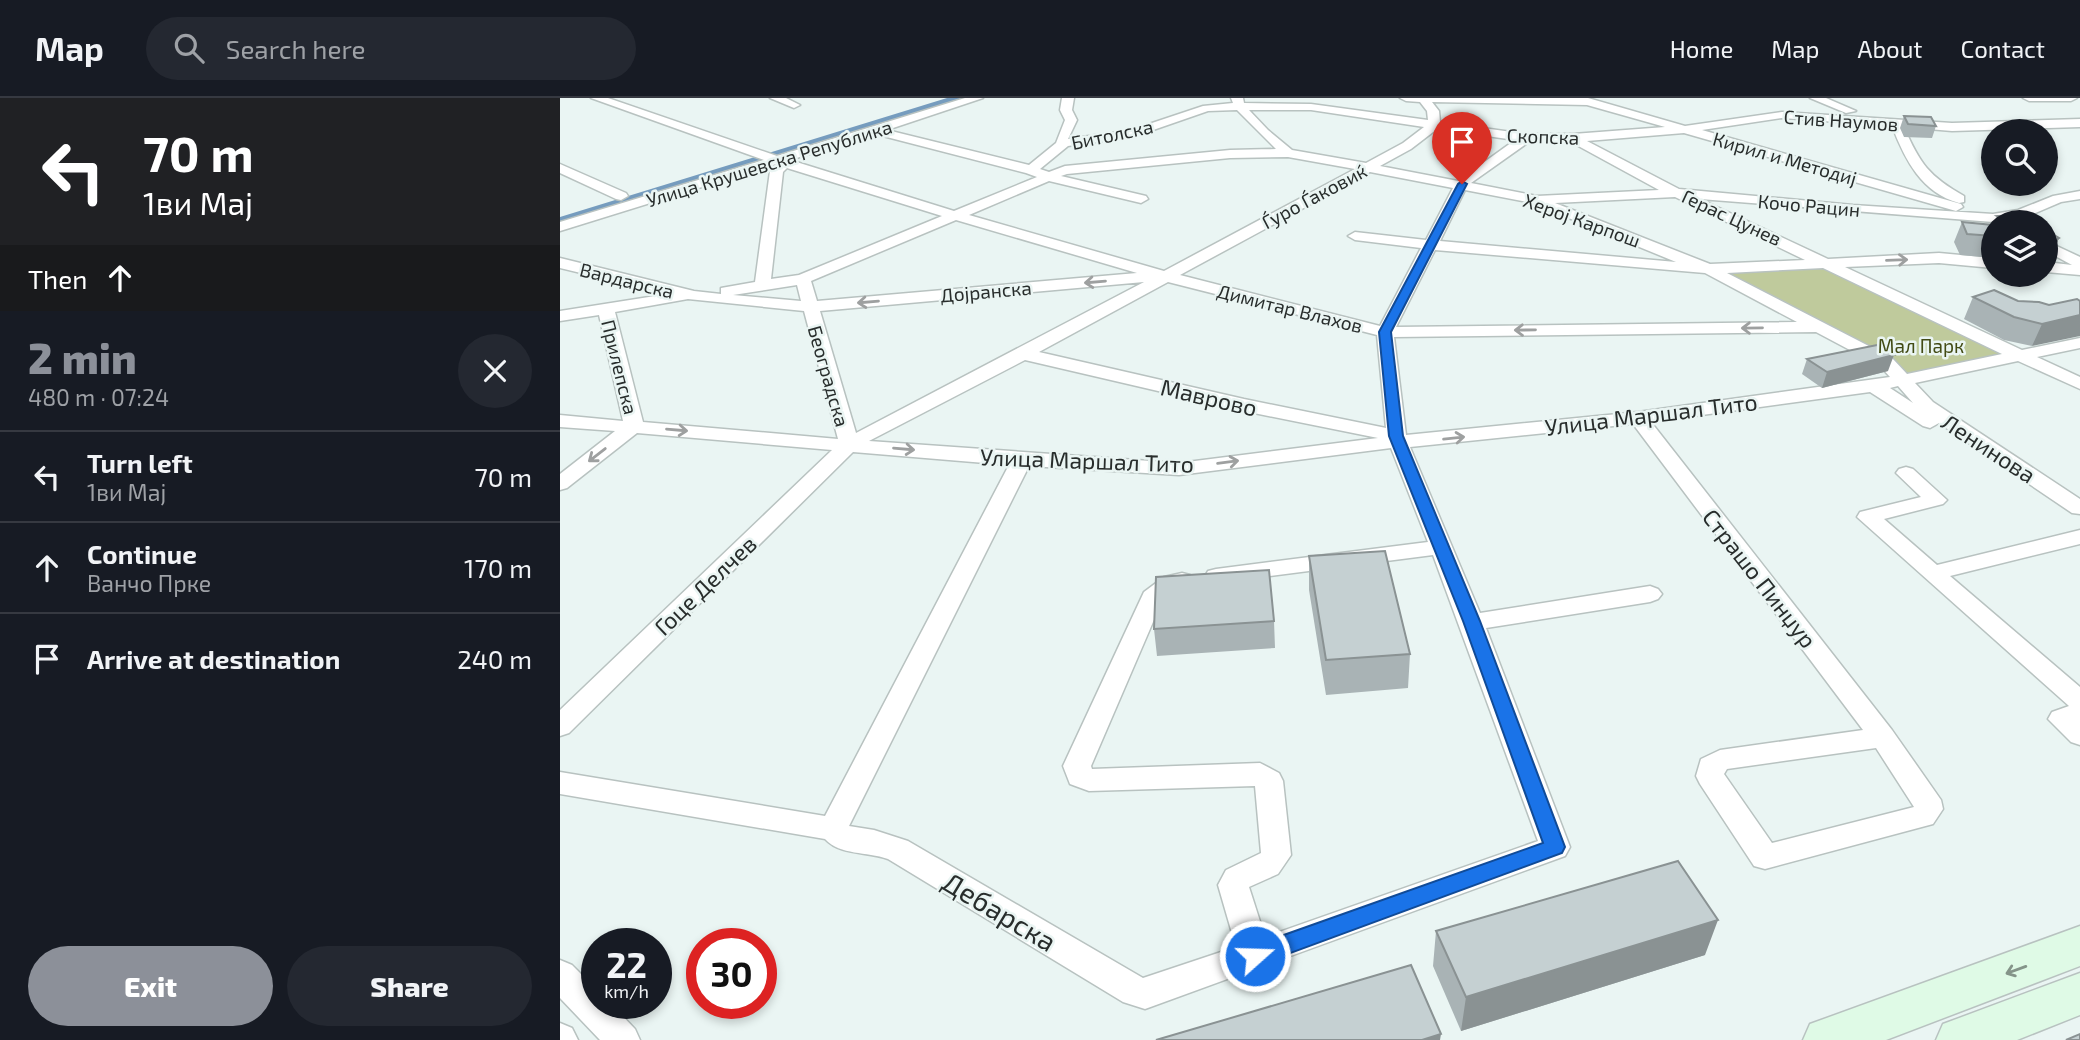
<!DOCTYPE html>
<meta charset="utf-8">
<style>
:root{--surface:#171b24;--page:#242831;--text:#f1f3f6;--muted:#9ea1a6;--line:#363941;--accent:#8c9099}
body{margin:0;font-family:"Exo 2",sans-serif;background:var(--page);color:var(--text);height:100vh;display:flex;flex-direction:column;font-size:26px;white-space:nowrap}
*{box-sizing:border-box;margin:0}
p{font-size:23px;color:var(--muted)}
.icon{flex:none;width:38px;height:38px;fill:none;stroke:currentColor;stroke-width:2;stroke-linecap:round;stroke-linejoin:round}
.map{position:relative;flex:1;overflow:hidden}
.drawer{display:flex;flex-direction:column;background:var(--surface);width:560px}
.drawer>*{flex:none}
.banner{background:#202124;color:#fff;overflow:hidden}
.fabs{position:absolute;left:1421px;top:21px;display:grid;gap:14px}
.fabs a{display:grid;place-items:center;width:77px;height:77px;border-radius:50%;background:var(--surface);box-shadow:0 4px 10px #0003;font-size:35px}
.speed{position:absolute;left:21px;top:830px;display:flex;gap:14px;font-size:35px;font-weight:700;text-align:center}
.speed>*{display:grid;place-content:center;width:91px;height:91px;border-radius:50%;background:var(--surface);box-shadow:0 4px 10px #0003;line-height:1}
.speed small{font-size:18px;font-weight:400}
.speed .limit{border:10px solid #d22;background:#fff;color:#111}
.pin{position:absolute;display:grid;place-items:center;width:60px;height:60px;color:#fff;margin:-72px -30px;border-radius:50% 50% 50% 0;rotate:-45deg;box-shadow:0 0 7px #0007}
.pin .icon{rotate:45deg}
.me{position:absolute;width:77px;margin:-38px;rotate:70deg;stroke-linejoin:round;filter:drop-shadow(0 0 5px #0008)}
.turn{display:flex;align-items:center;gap:24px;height:147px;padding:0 28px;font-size:32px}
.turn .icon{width:91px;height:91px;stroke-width:2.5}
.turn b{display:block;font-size:49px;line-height:60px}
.then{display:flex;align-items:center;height:66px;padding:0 28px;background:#0003;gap:14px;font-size:26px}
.round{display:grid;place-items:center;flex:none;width:74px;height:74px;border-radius:37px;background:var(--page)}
.summary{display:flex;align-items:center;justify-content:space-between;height:119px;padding:0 28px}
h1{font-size:42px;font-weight:800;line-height:52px;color:var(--accent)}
.cta{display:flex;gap:14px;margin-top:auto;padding:14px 28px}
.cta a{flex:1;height:80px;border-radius:42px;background:var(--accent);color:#fff;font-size:28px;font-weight:800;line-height:80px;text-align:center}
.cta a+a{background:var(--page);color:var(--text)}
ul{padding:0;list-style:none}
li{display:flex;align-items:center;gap:21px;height:91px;padding:0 28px;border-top:2px solid var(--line)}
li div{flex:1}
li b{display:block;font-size:26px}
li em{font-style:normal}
header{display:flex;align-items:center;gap:42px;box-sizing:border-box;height:98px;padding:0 35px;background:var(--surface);border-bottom:2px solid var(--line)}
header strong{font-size:33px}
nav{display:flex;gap:38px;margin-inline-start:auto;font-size:24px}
.search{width:490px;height:63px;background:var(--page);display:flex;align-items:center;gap:18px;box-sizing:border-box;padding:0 24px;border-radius:38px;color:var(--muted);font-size:26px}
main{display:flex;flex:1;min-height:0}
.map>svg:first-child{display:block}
.green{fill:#bfca9c}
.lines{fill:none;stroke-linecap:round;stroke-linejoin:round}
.canal{fill:#769cbe;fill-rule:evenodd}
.street-casing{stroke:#b8c2c0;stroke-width:3}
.secondary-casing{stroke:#b8c2c0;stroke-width:3}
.street{fill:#fff;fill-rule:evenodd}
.secondary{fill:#dffae6;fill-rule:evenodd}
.wall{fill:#a9b3b5}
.shaded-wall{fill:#8a9293}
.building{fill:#c5d0d2;stroke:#8a9293;stroke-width:2}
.oneway{stroke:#9ea0a0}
.oneway2{stroke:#849489}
.route{fill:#1a73e8;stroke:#114b97;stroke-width:2}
.labels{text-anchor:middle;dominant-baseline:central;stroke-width:5;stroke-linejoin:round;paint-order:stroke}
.far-street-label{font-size:19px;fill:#282d2c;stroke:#eaf5f3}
.far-park-label{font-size:19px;fill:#424b15;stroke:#eaf5f3}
.street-label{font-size:23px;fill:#282d2c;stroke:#eaf5f3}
.near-street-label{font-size:28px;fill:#282d2c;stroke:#eaf5f3}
</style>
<header>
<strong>Map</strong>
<div class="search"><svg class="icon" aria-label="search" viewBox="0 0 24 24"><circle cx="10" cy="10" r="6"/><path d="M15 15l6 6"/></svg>Search here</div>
<nav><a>Home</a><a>Map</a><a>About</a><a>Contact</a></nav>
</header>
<main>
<section class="drawer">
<div class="banner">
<div class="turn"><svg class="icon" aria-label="left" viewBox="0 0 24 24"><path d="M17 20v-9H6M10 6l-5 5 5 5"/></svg><div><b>70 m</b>1ви Мај</div></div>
<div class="then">Then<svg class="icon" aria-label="ahead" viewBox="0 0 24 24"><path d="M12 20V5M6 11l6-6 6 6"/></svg></div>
</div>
<div class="summary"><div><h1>2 min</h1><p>480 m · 07:24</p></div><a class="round"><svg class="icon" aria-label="close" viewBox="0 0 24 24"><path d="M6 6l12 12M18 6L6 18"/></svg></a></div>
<ul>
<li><svg class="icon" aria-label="left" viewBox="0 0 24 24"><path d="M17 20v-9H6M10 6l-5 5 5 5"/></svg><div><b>Turn left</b><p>1ви Мај</p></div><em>70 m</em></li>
<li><svg class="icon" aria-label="ahead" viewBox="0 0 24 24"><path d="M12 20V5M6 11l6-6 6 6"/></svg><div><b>Continue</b><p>Ванчо Прке</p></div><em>170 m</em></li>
<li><svg class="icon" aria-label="arrive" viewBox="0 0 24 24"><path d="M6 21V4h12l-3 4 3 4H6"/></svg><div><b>Arrive at destination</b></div><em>240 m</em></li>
</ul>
<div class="cta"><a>Exit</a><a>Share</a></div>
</section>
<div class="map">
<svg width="1520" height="942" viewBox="0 0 1520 942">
<rect width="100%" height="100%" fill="#eaf5f3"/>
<path class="green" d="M1265,168L1461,257L1355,281L1148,171Z"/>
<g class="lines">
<path class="canal" d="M387,0H406L0,129V119Z"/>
<g class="street-casing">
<path id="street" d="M31,0H48L217,58L405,0H423L327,32L469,67L496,45L505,22L500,12L502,0H514L512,12L517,22L508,41L571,32L643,8L673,5L671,0H683L684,5L751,6L868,22L867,13L860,4L846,3L840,0H1028L1125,28L1222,14L1392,25L1520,21V29L1392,33L1344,29C1360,66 1369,78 1404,98V104L1399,105C1362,95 1345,62 1332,28L1222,20L1142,32L1401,106L1403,109L1396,113L1124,35L1027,43L1119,91L1293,107L1433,116L1458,112L1493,98L1520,93V101L1501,104L1466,119L1433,124L1140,101L1268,161L1379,155L1433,160V170L1379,165L1285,169L1462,252L1520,240V250L1477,259L1520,279V291L1458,263L1355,285L1373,304L1520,401V416L1512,415L1379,325L1370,330L1363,328L1310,294L1091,324L1332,632L1381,702L1383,711L1373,726L1205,771L1194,768L1140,686L1136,678L1141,661L1160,652L1303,632L1073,326L850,349L920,515L1090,488L1098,491L1102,496L1098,501L1090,504L926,530L1010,749L1005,758L585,911L563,904L328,761C306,753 281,758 265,741L0,696V674L265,718L449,367L293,354L9,635L0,638V612L272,352L77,335L7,390L0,392V376L55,333L0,329V317L63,323L39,217L0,223V213L108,196L0,170V160L134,193L161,196V190L195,184L210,73L216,66L0,133V124L204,62ZM872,4L1027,7L1105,29L1013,36H966L880,24L879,13ZM677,12L716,51L670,52L505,68L489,74L480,71L508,48L573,39L648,13ZM689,12H751L864,29L843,45L806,65L732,52L708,32ZM877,31L955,42L898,83L820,68L851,51ZM315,36L466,75L477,79L394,113L230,62ZM969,44H1011L1099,92L977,98L911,85ZM728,59L795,71L604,173L409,117L489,83L581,105L588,101L586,98L501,78L507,76L670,60ZM227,70L382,118L239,177L211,181L223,74ZM810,74L893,90L866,142L795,134L788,138L795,142L861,150L820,228L620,177ZM905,92L972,105L1116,164L880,143ZM1115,99L1245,162L1150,166L995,105ZM396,122L577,175L257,203L251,183ZM875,152L1145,175L1237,224L836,229ZM1263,170L1442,256L1347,276L1332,260L1167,175ZM584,184L296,335L260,213ZM608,184L817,237L826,330L684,301L479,254ZM237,187L241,203L173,197ZM128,201L244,213L278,341L83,324L55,214ZM1256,234L1320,268L1330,279L1078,314L846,337L834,239ZM465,262L684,313L818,340L619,365L309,343ZM1338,288L1353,305L1330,290ZM831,350L868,444L656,471L648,473L645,478L648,483L656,485L873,457L978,743L705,839L689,789L718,776L731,757L723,683L719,675L700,665L532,671L531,668L602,503L619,490L630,487L634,482L630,477L622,475L604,479L584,494L503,668L510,686L529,693L695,688L701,755L666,772L658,787L676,849L583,880L348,743L314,732L289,728L469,368L619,377ZM1316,650L1354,709L1212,745L1164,676L1167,671Z
M210,0H226L240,7L234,10Z
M1250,0H1266L1296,13L1286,15Z
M1463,0H1517L1511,3H1469Z
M0,66L66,95L68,98L61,102L56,101L0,75Z
M1486,143L1520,159V177L1486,174V164L1512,167L1486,153Z
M1346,369L1353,371L1387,402L1383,406L1324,421L1377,467L1520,432V446L1390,478L1520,589V647L1511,644L1488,621L1492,614L1509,608L1297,419L1300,414L1361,399L1336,375L1339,371Z
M0,862L12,867L37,892V905H50L75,931L80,942H40L0,900Z
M0,925L12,930L18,942H0Z"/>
</g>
<g class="secondary-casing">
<path id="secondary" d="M1520,828V868L1326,942H1243L1250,926Z
M1520,875V917L1457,942H1376L1383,926Z"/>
</g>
<use href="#street" class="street"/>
<use href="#secondary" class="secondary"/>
</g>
<path class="wall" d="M1344,18L1376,28L1372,40L1344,39L1340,30Z
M1437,118L1472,124H1435Z
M1402,124L1433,127V160L1400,157L1394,144Z
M1486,132L1499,140L1490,161L1486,163Z
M1413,199L1489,207L1517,201L1472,248L1444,242L1404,221Z
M1247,261L1328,273L1262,290L1242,276Z
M749,458L850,556L848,590L766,597L749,492Z
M714,523L715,550L597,558L594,531Z
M876,833L1145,857L901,933L873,868Z"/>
<path class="shaded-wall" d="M1499,140L1490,161L1486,163L1494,143Z
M1520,217V238L1472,248L1482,226Z
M1334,257L1328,273L1262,290L1267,274Z
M1158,822L1145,857L901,933L906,899Z
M881,936L880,942H862Z"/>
<path class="building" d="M1344,18L1371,19L1376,28L1348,26Z
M1459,117L1472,124H1447L1437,118Z
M1402,124L1433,127V138L1407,136Z
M1486,132L1499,140L1494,143L1486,142Z
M1434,192L1458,203L1479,204L1489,207L1517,201L1520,203V217L1482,226L1454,219L1413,199Z
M1317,247L1334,257L1267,274L1247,261Z
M825,453L850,556L766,562L749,458Z
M709,472L714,523L594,531L596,479Z
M1118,763L1158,822L906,899L876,833Z
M851,867L881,936L862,942H596Z
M1520,936V942H1506Z"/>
<defs><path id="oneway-shaft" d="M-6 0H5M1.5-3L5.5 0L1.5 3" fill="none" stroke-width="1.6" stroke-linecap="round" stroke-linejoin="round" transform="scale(1.75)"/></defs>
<g class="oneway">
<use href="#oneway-shaft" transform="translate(1337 162) rotate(-2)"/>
<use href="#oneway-shaft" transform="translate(535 184) rotate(175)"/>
<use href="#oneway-shaft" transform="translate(308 204) rotate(175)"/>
<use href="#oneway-shaft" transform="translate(1192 230) rotate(179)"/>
<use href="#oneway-shaft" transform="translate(965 232) rotate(179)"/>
<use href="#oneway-shaft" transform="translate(117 332) rotate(5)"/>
<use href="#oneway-shaft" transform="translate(894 340) rotate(-6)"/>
<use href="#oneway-shaft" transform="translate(344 351) rotate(5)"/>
<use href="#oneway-shaft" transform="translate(37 357) rotate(142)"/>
<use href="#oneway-shaft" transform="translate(668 364) rotate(-7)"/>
</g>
<use class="oneway2" href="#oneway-shaft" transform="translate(1456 872) rotate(160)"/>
<path class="route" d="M902,83L907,86L831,234L843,338L920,523L1005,749L1002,755L695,868L687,865L683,858L687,850L983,745L903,523L829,338L819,234L898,86Z"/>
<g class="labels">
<g class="far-street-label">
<text transform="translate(1281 22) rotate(4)">Стив Наумов</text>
<text transform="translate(552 36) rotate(-12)">Битолска</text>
<text transform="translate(983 38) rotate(2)">Скопска</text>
<text transform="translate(1225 60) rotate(16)">Кирил и Методиј</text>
<text transform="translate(209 65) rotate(-17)">Улица Крушевска Република</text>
<text transform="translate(754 98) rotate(-28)">Ѓуро Ѓаковиќ</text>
<text transform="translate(1249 107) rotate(5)">Кочо Рацин</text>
<text transform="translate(1172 119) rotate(25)">Герас Цунев</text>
<text transform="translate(1022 122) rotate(20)">Херој Карпош</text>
<text transform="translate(67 182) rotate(14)">Вардарска</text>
<text transform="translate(426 193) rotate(-5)">Дојранска</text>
<text transform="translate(730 210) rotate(14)">Димитар Влахов</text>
<text transform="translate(60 269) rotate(76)">Прилепска</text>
<text transform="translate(269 278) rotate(74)">Београдска</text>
</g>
<g class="far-park-label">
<text x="1361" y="247">Мал Парк</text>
</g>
<g class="street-label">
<text transform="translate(649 299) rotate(13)">Маврово</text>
<text transform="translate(1091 316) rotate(-7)">Улица Маршал Тито</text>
<text transform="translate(1429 350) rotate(33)">Ленинова</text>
<text transform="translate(527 362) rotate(2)">Улица Маршал Тито</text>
<text transform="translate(1200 480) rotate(52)">Страшо Пинџур</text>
<text transform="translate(145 487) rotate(-44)">Гоце Делчев</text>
</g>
<g class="near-street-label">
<text transform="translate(440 813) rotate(31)">Дебарска</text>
</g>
</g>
</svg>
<div class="fabs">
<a><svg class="icon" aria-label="search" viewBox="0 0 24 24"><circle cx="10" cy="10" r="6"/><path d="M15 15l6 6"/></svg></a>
<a><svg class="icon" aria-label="layers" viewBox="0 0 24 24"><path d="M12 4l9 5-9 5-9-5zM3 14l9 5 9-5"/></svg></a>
</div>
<div class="speed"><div>22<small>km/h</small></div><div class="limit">30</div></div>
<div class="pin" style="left:902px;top:86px;background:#d93025"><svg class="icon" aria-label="arrive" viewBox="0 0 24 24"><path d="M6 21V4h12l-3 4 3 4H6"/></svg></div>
<svg class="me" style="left:695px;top:858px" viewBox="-20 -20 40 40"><circle r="17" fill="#1a73e8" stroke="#fff" stroke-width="3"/><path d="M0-11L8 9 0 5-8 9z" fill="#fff"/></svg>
</div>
</main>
